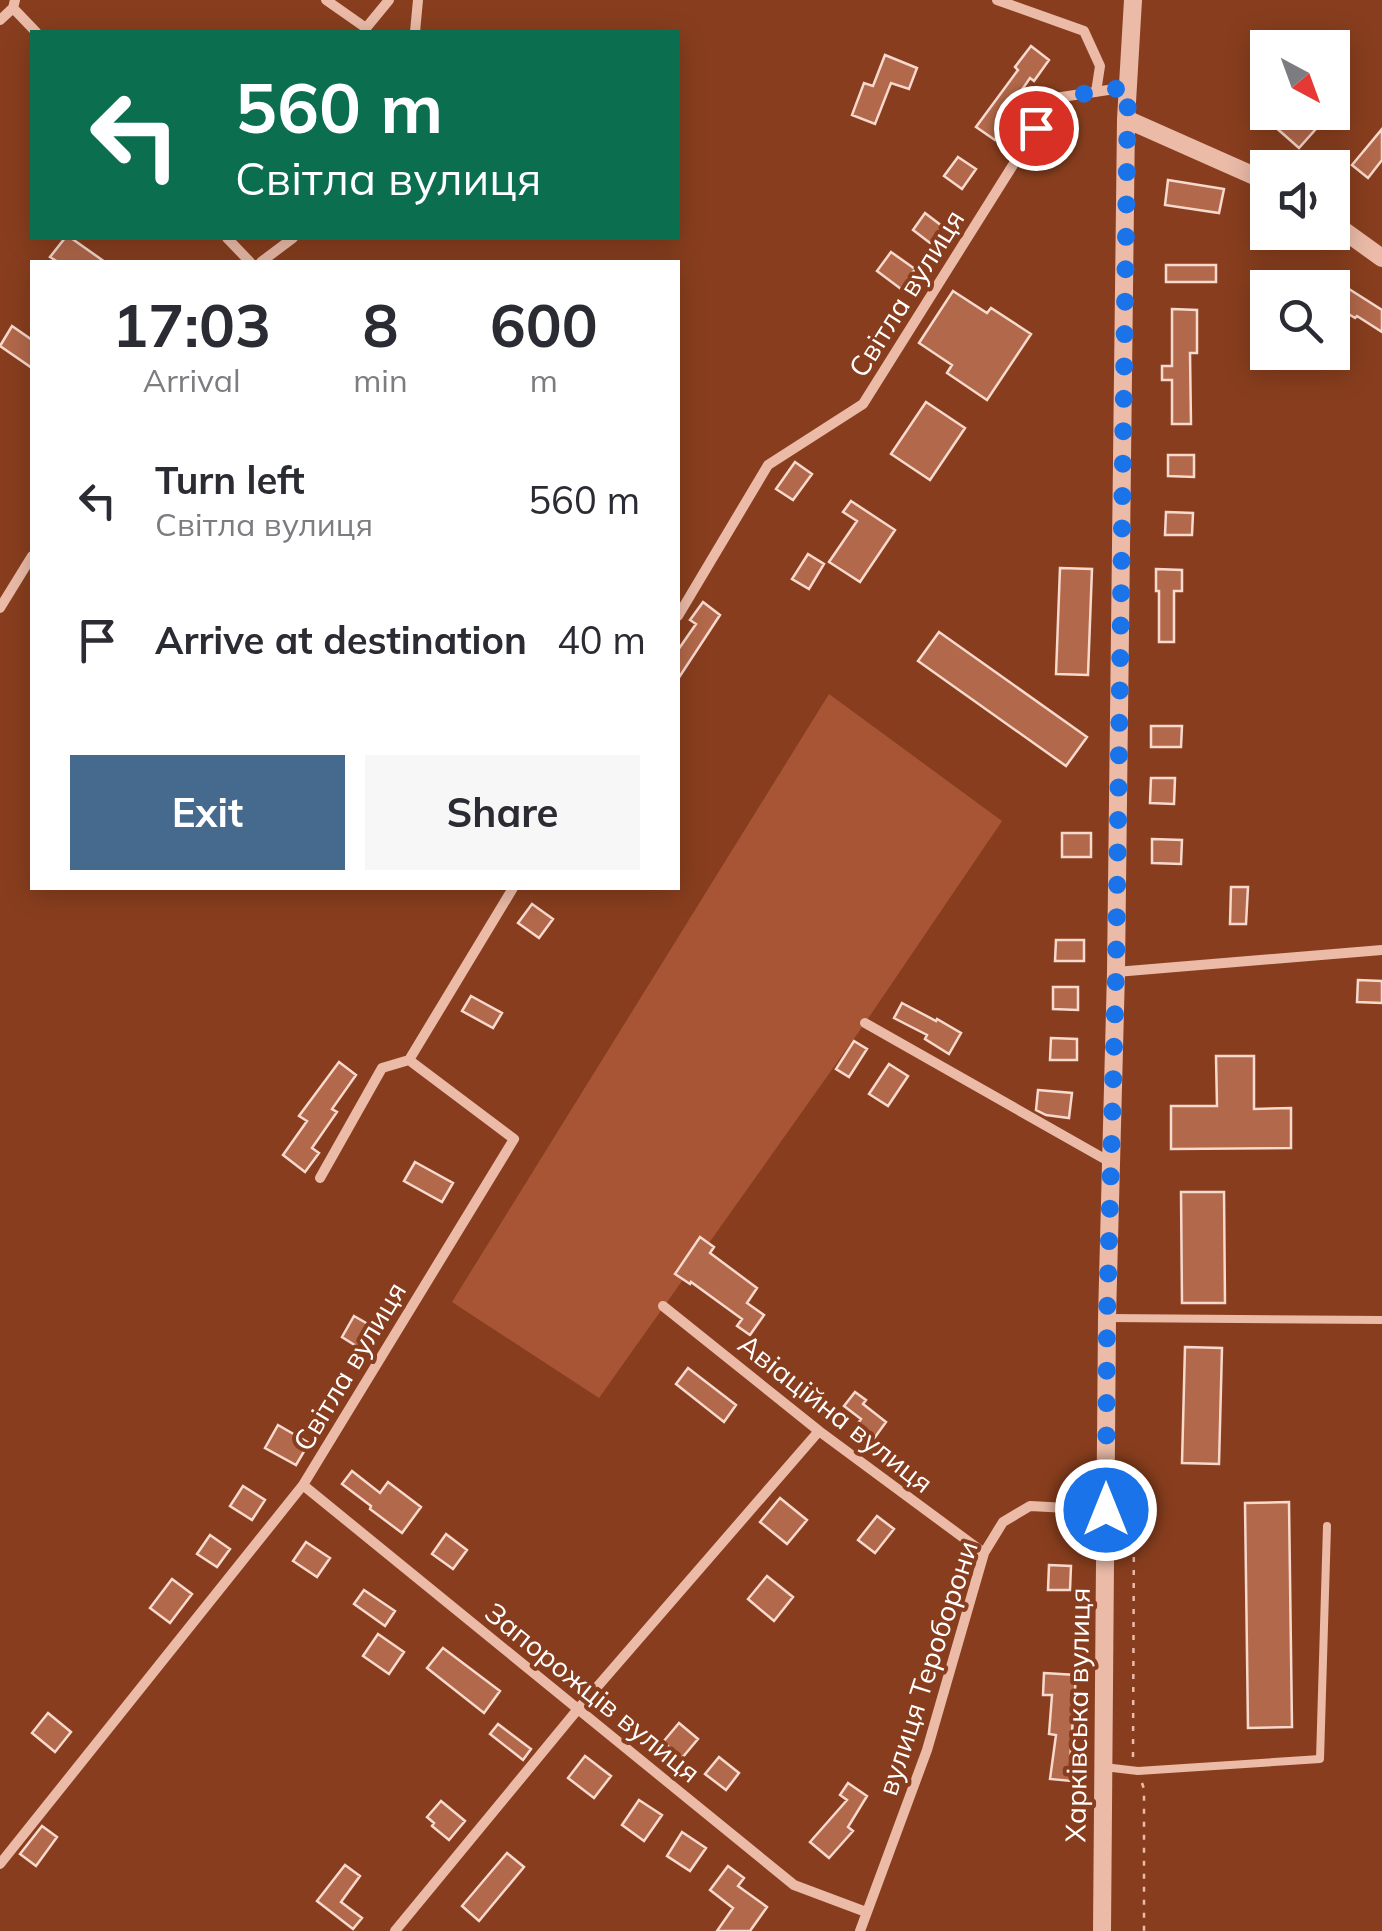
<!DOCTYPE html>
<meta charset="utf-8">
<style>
:root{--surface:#fff;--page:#f7f7f7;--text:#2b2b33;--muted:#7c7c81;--accent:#466a8d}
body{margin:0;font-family:Mulish,sans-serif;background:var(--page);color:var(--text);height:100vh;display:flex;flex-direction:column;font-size:38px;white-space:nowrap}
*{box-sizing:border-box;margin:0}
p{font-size:32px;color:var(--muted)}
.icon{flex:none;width:55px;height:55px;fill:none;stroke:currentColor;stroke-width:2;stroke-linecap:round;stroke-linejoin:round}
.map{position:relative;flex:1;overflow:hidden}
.drawer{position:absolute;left:30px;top:260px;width:650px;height:630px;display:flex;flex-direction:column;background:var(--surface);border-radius:0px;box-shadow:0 5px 25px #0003}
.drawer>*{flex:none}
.top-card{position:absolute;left:30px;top:30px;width:650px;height:210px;border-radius:0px;box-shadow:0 5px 25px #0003;background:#0b6e4f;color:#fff;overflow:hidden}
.needle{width:65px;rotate:139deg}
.buttons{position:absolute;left:1250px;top:30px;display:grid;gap:20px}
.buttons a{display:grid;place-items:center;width:100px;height:100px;border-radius:0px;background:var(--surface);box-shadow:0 5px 25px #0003;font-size:50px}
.pin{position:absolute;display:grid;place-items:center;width:85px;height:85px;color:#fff;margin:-42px;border:5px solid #fff;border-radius:50%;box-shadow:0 2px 10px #0007}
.me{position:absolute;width:110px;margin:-55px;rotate:0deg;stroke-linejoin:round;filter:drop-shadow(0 0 8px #0008)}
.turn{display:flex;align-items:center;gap:35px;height:210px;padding:0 40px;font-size:45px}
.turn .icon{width:130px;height:130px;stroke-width:2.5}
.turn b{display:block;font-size:70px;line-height:85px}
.eta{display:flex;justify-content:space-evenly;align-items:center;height:170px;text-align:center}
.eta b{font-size:60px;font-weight:700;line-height:70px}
.action{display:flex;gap:20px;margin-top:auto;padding:20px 40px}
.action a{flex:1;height:115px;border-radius:0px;background:var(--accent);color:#fff;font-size:40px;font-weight:700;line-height:115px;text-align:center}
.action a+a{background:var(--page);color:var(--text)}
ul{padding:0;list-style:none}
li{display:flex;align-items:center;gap:30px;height:140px;padding:0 40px}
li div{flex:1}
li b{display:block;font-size:38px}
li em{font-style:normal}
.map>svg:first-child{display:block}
.green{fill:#a75535}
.building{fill:#b2684a;stroke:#f8d9cd;stroke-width:2.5}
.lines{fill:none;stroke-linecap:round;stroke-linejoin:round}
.path{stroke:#ebbba8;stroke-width:2.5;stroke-dasharray:5 8;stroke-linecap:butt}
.service{stroke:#ebbba8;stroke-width:8}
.minor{stroke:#ebbba8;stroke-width:10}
.tertiary{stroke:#ebbba8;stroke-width:18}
.route{stroke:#1a73e8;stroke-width:18;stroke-dasharray:0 32.4}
.labels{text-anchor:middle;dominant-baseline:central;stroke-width:8;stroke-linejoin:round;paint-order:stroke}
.street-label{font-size:28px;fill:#fff;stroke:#883e1e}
</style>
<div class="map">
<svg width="1382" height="1931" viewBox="0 0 1382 1931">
<rect width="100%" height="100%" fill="#883e1e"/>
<path class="green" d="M829,694L1002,821L865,1023L599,1398L452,1302Z"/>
<path class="building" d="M1031,46L1049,60L1034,81L1030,78L998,125L1003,129L995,140L976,127L1018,70L1015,67Z
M885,55L917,68L909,89L891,83L875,124L852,115L864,83L873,86Z
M1284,112H1331L1299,148L1273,125Z
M1382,129V160L1368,178L1352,165Z
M958,157L976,169L962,189L944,176Z
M1168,180L1224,189L1219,213L1165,205Z
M925,213L946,229L934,246L913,230Z
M65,238H71L105,262H58L50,257Z
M891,252L915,269L901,289L877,271Z
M1166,265H1216V282H1166Z
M1349,289L1382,310V332L1357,316L1355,318L1337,307Z
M953,291L987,313L991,308L1031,334L987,400L947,373L952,365L919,343Z
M1172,309L1197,310V353H1190L1191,424H1172V380H1162V366H1172Z
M12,326L32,340V368L0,346Z
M926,402L965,428L930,480L891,454Z
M1168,455H1194V477L1168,476Z
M795,462L812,474L793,500L776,489Z
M851,501L895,530L860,582L829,562L857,521L843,512Z
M1166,512L1193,513L1192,535H1165Z
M808,554L824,564L809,589L792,579Z
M1060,568L1092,569L1088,675L1056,674Z
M1156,569L1182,570V591H1174V642H1159V591H1156Z
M703,602L720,615L678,679V650L696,624L690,620Z
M939,632L1087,737L1066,766L918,661Z
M1151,726H1182L1181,747H1151Z
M1151,778H1175L1174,804L1150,803Z
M1062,833H1091V857H1062Z
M1152,839L1182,840L1181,864L1152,863Z
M1231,887H1248L1246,924H1230Z
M532,904L553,919L539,938L518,923Z
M1056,940H1084V961H1055Z
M1358,980L1382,981V1003L1357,1002Z
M1053,987H1078V1010L1053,1009Z
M471,996L502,1013L493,1028L462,1011Z
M902,1003L936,1021L937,1019L961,1033L949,1054L925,1039L927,1035L894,1018Z
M1051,1038L1077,1039V1060H1050Z
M854,1041L867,1049L849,1077L836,1069Z
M1216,1056H1254V1109L1291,1108V1148L1171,1149V1106H1217Z
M339,1062L356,1075L332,1109L337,1112L312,1148L319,1153L305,1172L283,1155L307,1121L299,1116Z
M889,1064L908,1076L888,1106L869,1094Z
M1038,1090L1072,1093L1069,1118L1046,1115L1036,1110Z
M415,1162L453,1183L442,1202L404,1181Z
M1181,1192H1224L1225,1303H1182Z
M700,1237L714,1247L710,1253L757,1288L747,1303L764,1315L750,1335L737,1326L742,1319L691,1282L690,1284L675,1274Z
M354,1316L373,1327L361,1349L342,1337Z
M1185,1347L1222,1348L1219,1464L1182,1463Z
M688,1368L736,1405L724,1422L676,1384Z
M855,1392L866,1400L863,1404L886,1422L873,1440L856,1426L861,1419L844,1406Z
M278,1425L309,1443L296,1465L265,1448Z
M352,1471L380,1493L388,1482L421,1507L402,1533L370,1509L371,1506L342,1484Z
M243,1486L265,1500L252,1520L230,1506Z
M780,1498L807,1520L787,1544L760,1522Z
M1289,1502L1292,1727L1248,1728L1245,1503Z
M877,1516L894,1529L875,1553L858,1540Z
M446,1534L467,1550L453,1569L432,1554Z
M210,1535L230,1549L217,1567L197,1554Z
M306,1542L330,1558L317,1577L293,1561Z
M1049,1565L1071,1566L1070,1590H1048Z
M767,1576L793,1597L774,1621L748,1599Z
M172,1579L192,1594L170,1623L150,1608Z
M364,1590L395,1611L385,1626L354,1604Z
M378,1634L404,1652L389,1674L363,1656Z
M443,1648L500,1691L484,1713L427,1668Z
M1044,1673L1076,1675L1070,1761H1074L1071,1781L1050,1779L1056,1735L1049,1734L1052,1695H1043Z
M48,1713L71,1732L55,1752L32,1733Z
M679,1723L698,1739L682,1758L663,1742Z
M498,1724L531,1749L523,1760L490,1734Z
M585,1756L611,1776L594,1798L568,1778Z
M719,1757L739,1773L726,1790L705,1774Z
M848,1783L867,1796L848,1827L853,1831L829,1858L810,1842L847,1800L840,1795Z
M639,1800L662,1815L644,1841L622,1825Z
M441,1801L465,1821L449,1840L432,1826L434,1823L427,1817Z
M42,1826L57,1837L36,1866L20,1854Z
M682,1832L706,1848L690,1871L667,1856Z
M507,1853L524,1867L479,1921L462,1906Z
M345,1865L360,1876L341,1902L362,1918L353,1929L317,1901Z
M728,1866L744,1878L738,1886L767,1907L750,1931H717L733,1908L710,1890Z"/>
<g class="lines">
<path class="path" d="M1133,1757L1134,1517
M1142,1783L1144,1789V1931"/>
<path class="service" d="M1107,1318L1382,1320
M1104,1767L1138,1771L1320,1759L1327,1526"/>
<path class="minor" d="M326,0L366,28L389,0
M997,0L1084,31L1100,66L1096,92
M13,8L36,32
M0,20L13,8L15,0
M415,32L418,0
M227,238L250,262
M261,262L293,238
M0,608L32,556
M678,616L768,465L863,404L1055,98L1128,87
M1116,972L1382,950
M865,1023L1110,1162
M320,1178L382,1068L409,1060
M663,1306L819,1431L984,1553
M303,1485L794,1885L866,1912
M0,1864L303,1485L514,1139L409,1060L513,888
M395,1931L578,1709L819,1431
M860,1931L927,1750L984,1553L1003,1522L1030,1506L1106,1510"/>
<path class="tertiary" d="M1126,119L1268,182
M1332,222L1382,258
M1102,1931L1107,1318L1116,972L1126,119L1133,0"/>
</g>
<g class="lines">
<path class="route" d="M1036,128L1055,98L1128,87L1116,972L1107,1318L1106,1510"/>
</g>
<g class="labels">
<g class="street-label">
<text transform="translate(906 293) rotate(-58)">Світла вулиця</text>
<text transform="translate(349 1366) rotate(-59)">Світла вулиця</text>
<text transform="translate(836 1413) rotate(38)">Авіаційна вулиця</text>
<text transform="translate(927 1668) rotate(-72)">вулиця Тероборони</text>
<text transform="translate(593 1692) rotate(39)">Запорожців вулиця</text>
<text transform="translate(1077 1715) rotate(-89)">Харківська вулиця</text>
</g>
</g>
</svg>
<div class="buttons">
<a><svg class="needle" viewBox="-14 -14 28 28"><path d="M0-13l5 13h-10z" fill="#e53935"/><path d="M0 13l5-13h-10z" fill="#7c7c81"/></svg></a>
<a><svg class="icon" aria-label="sound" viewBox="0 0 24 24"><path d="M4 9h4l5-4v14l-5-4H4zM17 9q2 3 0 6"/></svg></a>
<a><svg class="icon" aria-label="search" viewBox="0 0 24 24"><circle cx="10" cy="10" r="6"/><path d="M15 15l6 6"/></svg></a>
</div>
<div class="pin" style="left:1036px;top:128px;background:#d93025"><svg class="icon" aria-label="arrive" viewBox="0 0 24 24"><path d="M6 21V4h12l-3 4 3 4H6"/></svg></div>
<svg class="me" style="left:1106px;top:1510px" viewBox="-20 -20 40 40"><circle r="17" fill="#1a73e8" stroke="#fff" stroke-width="3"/><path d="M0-11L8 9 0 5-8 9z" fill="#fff"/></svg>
<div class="top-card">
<div class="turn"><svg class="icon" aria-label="left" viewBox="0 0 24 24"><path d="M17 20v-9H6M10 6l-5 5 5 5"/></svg><div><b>560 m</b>Світла вулиця</div></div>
</div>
<section class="drawer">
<div class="eta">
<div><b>17:03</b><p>Arrival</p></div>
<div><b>8</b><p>min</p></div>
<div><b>600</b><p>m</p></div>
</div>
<ul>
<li><svg class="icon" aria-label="left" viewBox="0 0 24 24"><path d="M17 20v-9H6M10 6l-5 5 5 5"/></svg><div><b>Turn left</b><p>Світла вулиця</p></div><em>560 m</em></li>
<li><svg class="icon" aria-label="arrive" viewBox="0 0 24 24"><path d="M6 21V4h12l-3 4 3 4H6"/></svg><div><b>Arrive at destination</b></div><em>40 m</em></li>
</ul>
<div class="action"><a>Exit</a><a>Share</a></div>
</section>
</div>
